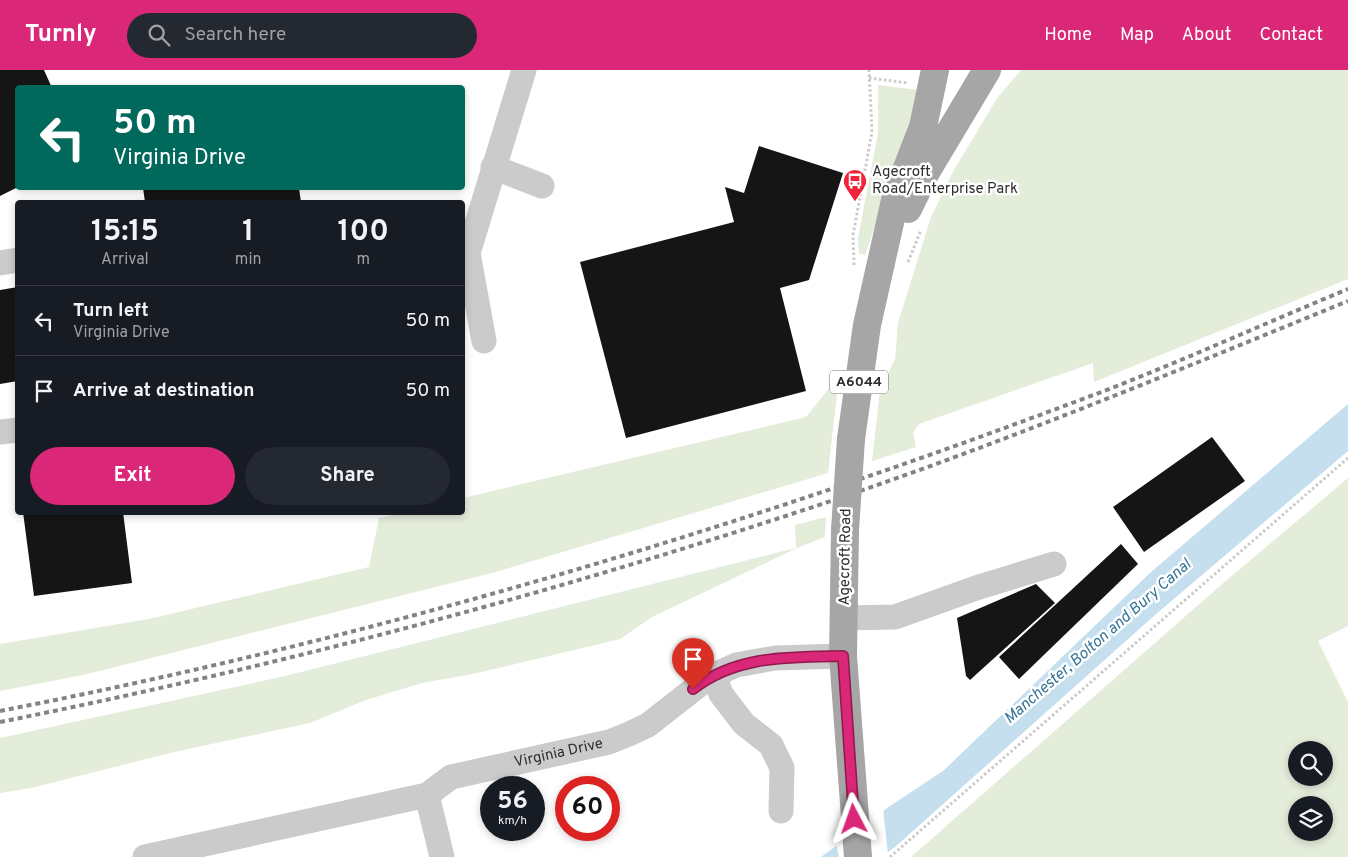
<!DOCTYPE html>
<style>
:root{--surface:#171b24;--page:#242831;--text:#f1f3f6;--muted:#9ea1a6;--line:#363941;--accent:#db2777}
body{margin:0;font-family:Overpass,sans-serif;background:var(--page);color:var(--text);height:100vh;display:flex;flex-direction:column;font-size:19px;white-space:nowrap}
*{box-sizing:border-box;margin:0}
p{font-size:16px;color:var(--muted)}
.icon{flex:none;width:28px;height:28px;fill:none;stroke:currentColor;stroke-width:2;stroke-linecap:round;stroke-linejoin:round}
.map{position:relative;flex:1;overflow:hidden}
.side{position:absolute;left:15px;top:130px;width:450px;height:315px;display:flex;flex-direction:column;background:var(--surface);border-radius:5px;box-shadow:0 2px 8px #0003}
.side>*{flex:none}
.top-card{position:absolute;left:15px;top:15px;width:450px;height:105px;border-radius:5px;box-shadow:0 2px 8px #0003;background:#00695c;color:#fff;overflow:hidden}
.tools{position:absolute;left:1288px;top:671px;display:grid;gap:10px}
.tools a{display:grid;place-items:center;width:45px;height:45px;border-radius:50%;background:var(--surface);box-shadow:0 2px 8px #0003;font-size:25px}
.speed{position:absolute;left:480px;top:706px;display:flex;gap:10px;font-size:25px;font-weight:700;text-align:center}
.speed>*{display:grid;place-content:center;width:65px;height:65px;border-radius:50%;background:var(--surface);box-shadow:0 2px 8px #0003;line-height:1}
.speed small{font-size:12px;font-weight:400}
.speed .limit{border:8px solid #d22;background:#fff;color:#111}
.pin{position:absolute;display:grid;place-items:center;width:42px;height:42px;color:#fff;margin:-51px -21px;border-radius:50% 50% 50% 0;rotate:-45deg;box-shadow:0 0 5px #0007}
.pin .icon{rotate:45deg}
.me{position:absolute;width:55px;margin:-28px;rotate:356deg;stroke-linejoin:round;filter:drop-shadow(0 0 4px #0008)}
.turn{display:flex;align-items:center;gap:18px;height:105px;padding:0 15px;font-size:22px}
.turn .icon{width:65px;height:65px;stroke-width:2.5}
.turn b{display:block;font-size:35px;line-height:42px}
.eta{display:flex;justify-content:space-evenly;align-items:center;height:85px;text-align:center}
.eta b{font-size:30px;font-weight:700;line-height:35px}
.primary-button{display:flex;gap:10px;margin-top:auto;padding:10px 15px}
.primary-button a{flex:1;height:58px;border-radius:30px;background:var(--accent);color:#fff;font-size:20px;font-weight:700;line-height:58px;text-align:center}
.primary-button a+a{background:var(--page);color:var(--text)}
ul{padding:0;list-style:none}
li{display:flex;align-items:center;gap:15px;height:70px;padding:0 15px;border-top:1px solid var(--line)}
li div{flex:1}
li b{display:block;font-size:19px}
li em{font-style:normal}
header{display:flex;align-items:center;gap:30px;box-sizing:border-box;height:70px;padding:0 25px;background:var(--accent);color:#fff}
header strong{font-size:24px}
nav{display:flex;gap:28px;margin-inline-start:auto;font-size:18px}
.search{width:350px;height:45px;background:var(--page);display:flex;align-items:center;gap:12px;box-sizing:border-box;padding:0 18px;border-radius:28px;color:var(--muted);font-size:19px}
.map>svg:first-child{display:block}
.green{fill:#e4ecda;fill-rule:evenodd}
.water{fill:#c5dfee}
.pier{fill:#fff}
.building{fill:#151515}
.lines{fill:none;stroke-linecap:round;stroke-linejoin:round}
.path{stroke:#cbcbcb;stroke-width:3;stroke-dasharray:2.5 2.5;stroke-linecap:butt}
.minor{stroke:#cbcbcb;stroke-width:25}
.major{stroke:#a6a6a6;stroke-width:28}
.rail{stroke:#838383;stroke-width:4;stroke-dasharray:5 4;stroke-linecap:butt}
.major-bridge{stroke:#a6a6a6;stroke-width:28}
.route-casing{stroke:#8e194d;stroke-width:12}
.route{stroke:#db2777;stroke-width:9}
.labels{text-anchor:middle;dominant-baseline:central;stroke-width:5;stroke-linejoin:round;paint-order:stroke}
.shield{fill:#fff;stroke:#6d6d6d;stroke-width:1}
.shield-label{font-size:14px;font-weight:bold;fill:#2e2e2e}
.poi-label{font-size:15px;fill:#2e2e2e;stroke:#fff;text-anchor:start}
.street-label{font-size:15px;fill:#2e2e2e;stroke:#fff}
.water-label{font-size:16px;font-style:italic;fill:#367495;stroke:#fff}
</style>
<header>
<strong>Turnly</strong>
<div class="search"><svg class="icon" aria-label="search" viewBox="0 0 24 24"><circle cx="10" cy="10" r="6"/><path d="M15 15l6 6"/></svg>Search here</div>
<nav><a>Home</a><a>Map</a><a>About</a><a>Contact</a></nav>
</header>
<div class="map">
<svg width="1348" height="787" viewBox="0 0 1348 787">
<rect width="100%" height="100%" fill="#fff"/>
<path class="green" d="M1021,0H1348V209L1094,312L1093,293L919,354L913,363L916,377L872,391L880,320L895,289L898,253L931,147L955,98L998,27Z
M878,15L919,20V27L865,185L859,183L858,168L878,63Z
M839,306L828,403L492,503L83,605L0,621V574L149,549L369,497L379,448L401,443L462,442L463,428L806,347Z
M1348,408V556L1318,571L1348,632V787H911L1221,515ZM1296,680H1324V708H1296ZM1296,735H1324V762H1296Z
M826,447L825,467L797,478L652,547L620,569L473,604L422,613L366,630L310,653L174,682L31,718L0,723V668L281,607L796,478L795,455Z"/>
<path class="water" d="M1348,334V381L1155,545L895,777L881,787H821L890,736L943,701L1151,502Z"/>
<path class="pier" d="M883,738L888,785L885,787H839L836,773Z"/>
<path class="building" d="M0,0H44L52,18H18V117L0,126Z
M759,76L843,103L809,210L780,218L806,321L626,368L580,192L734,152L725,117L744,123Z
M143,118H299L301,132H145Z
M18,217V311L0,314V220Z
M1212,367L1245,411L1144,482L1113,437Z
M23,442H123L132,513L34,526Z
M1121,474L1138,494L1019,609L999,587Z
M1036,514L1055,533L970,610L966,606L957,548Z"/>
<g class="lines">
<path class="path" d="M869,8L908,13
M908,192L921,160
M854,195L853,165L872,62L869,0
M890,787L1348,388"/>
<g class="minor">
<path d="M493,97L542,116"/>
<path d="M0,193L18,190"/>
<path d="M484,271L468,183L524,0"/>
<path d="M0,362L18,360"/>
<path d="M844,548L895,547L976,518L1054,494"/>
<path d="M714,604L721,624L744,654L771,675L782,698L781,741"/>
<path d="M427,725L442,787"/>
<path id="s1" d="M145,787L427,725L451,707L609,672L629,664L648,655L708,608L736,595L775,588L843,586"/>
</g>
<path class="major" d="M908,139L926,102L987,0
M851,369L867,255L896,126L923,57L935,0
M845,460L843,586L858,787"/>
<path class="rail" d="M0,641C365,570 724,464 1072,333C1165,299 1256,257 1348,219
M0,652C260,600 518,533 770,451C967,388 1157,309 1348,231"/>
<path class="major-bridge" d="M845,460L851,369"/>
</g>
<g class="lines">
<g class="route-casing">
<path id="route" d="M693,619C737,585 789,587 843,586L854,749"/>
</g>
<use href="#route" class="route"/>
</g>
<defs>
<g id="bus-pin" transform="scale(1.25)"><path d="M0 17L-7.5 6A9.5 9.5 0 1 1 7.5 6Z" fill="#f1233a" stroke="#fff"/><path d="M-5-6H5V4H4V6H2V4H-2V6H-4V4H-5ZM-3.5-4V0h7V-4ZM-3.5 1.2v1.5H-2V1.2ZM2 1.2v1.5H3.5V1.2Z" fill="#fff"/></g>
</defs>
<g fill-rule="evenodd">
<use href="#bus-pin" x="855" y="111"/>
</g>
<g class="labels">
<rect class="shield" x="830" y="300.5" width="58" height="23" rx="4"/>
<g class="shield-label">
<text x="859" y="312">A6044</text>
</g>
<g class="poi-label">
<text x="872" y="102">Agecroft<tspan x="872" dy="17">Road/Enterprise Park</tspan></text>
</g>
<g class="street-label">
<text transform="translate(846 487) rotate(-89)">Agecroft Road</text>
<text stroke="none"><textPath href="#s1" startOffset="429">Virginia Drive</textPath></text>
</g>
<g class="water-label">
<text transform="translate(1098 572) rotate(-41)">Manchester, Bolton and Bury Canal</text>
</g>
</g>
</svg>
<div class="tools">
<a><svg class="icon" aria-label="search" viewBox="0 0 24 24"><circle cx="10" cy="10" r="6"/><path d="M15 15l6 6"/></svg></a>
<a><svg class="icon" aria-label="layers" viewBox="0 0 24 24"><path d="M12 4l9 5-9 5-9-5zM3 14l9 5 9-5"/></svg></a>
</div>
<div class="speed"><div>56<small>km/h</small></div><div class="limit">60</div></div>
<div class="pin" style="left:693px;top:619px;background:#d93025"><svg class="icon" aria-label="arrive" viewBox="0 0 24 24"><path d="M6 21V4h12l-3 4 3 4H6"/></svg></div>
<svg class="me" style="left:854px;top:749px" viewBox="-20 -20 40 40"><path d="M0-17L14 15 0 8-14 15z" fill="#db2777" stroke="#fff" stroke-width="4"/></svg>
<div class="top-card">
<div class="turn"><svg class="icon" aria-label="left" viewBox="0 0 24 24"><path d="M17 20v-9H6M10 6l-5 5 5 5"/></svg><div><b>50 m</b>Virginia Drive</div></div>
</div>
<section class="side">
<div class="eta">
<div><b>15:15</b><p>Arrival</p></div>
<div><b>1</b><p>min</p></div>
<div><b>100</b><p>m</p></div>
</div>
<ul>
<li><svg class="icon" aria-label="left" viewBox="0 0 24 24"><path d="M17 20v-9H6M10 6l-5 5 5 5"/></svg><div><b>Turn left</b><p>Virginia Drive</p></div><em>50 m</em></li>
<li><svg class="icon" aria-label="arrive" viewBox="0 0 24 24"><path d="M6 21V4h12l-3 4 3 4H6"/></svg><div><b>Arrive at destination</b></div><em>50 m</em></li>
</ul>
<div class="primary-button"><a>Exit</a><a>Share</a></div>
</section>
</div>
